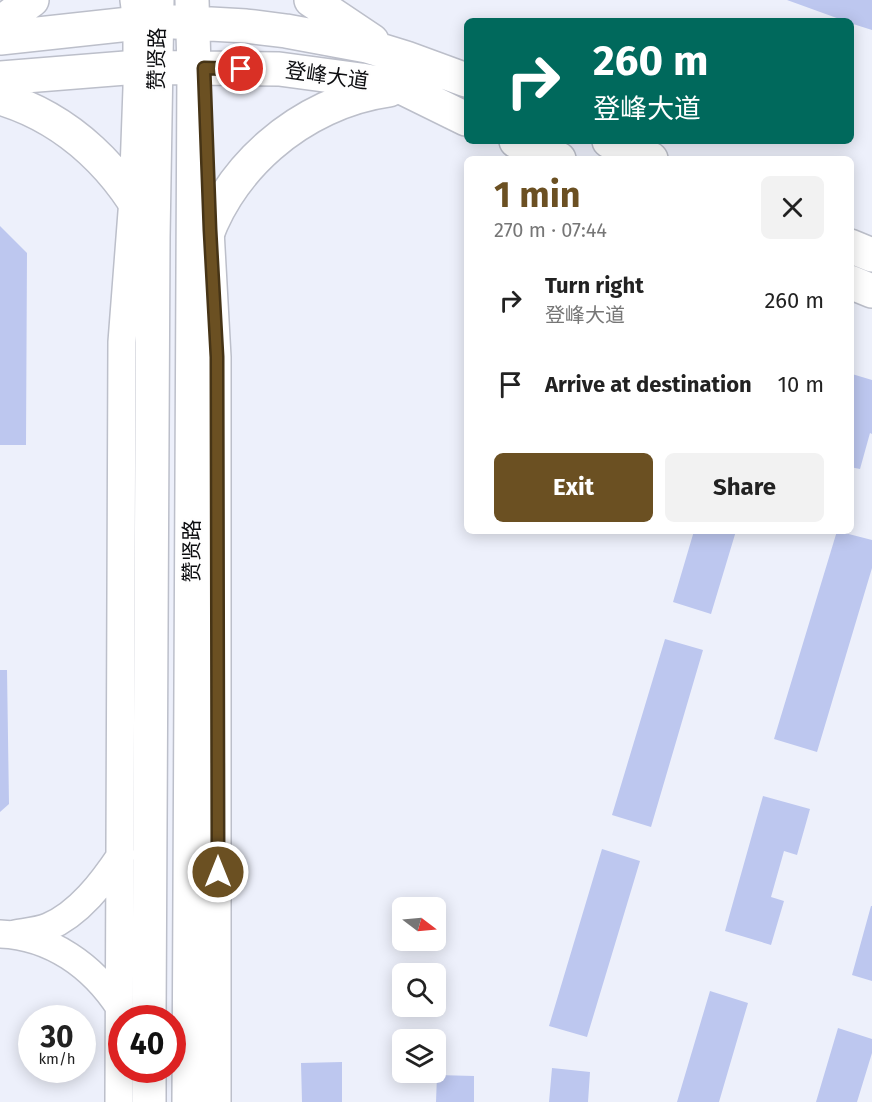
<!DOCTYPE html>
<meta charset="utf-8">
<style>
:root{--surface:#fff;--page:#f2f2f2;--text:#222;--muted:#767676;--accent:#6b5022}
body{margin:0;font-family:"Fira Sans","Noto Sans SC",sans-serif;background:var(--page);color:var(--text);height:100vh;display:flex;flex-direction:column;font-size:22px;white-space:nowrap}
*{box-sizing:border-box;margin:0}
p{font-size:20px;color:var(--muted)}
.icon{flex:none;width:33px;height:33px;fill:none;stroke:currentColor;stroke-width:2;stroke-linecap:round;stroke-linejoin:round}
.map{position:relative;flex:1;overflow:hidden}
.side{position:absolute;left:464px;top:156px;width:390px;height:378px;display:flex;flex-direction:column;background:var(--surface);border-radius:9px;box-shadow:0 3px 15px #0003}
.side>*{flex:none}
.guide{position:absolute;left:464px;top:18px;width:390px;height:126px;border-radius:9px;box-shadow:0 3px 15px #0003;background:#00695c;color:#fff;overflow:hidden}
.needle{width:39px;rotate:106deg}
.controls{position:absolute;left:392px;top:897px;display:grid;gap:12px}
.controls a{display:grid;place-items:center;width:54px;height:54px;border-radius:9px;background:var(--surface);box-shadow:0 3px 15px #0003;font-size:30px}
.speed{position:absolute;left:18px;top:1005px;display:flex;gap:12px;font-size:30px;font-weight:700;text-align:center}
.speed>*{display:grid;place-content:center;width:78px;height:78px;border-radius:50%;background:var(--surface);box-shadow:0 3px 15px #0003;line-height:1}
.speed small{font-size:15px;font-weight:400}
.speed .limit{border:9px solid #d22;background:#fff;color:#111}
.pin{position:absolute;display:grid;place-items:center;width:51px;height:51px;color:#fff;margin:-26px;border:3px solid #fff;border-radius:50%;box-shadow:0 2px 6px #0007}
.me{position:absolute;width:66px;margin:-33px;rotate:0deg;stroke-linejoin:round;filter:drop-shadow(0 0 4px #0008)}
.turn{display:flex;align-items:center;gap:21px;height:126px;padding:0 30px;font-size:27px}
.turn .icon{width:78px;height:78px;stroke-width:2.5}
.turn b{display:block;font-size:42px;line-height:51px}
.round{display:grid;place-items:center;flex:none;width:63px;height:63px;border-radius:9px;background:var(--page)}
.headline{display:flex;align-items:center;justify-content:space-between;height:102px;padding:0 30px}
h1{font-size:36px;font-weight:700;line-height:45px;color:var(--accent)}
.cta{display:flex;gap:12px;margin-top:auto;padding:12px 30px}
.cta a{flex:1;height:69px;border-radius:9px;background:var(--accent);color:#fff;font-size:24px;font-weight:700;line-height:69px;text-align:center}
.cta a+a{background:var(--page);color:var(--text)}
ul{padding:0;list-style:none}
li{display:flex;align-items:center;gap:18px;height:84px;padding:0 30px}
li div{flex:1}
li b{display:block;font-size:22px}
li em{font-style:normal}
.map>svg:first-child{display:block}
.building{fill:#bdc7ef}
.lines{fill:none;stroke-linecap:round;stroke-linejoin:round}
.tertiary-casing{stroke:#bcbfca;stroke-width:30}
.primary-casing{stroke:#bcbfca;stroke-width:36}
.tertiary{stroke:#fff;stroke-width:27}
.primary{stroke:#fff;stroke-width:33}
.route-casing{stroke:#463416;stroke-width:15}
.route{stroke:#6b5022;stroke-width:10}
.labels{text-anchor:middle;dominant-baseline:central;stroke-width:5;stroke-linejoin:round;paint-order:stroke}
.street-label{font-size:21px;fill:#0c0d10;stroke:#fefefe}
</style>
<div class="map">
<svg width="872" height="1102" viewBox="0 0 872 1102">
<rect width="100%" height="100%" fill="#edf0fb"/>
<path class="building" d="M787,0H872V30L850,23V21H845Z
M0,226L27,253L26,445H0Z
M852,374L872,380V434L870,433L860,469L850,467Z
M694,531H736L711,614L673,602Z
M837,531L872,540V568L817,752L774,739Z
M665,639L703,650L651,827L612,815Z
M0,670H7L9,804L0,812Z
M763,796L810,809L797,855L784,851L771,897L784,901L771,945L725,931Z
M602,849L640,861L587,1037L549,1026Z
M871,906H872V981L852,975Z
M710,991L748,1003L719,1102H677Z
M838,1028L872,1039V1053L857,1102H816Z
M342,1062V1102H302L301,1063Z
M552,1068L590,1072L588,1102H549Z
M437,1075L474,1076V1102H436Z"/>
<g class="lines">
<g class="tertiary-casing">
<path id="tertiary" d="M210,230L217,357V1102
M0,934C51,936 93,966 120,1008
M15,934C26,932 38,931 48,927C79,914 103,882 121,855
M119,1102L122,342L133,199L137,88V23L134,0"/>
</g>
<g class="primary-casing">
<path id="primary" d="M311,0L372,41
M0,23L32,0
M0,38L157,21L246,26L286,31L367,46L406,58L466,80
M0,78L138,67L279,69L361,80L403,88L466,119
M0,98C70,119 122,171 153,235
M516,141L559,159
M609,141L651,159
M850,246L872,255
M200,257C221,170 302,102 389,90
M850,282L872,291
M149,1018L153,237L157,0
M149,1102V1070
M189,1102L194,67L192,0"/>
</g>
<use href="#tertiary" class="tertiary"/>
<use href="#primary" class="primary"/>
</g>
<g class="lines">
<g class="route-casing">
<path id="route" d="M218,872L217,357L210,230L204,68L241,69"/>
</g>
<use href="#route" class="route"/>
</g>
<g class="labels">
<g class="street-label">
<text transform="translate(157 59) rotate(-89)">赞贤路</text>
<text transform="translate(327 76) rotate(8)">登峰大道</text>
<text transform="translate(192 551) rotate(-90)">赞贤路</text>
</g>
</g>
</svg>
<div class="controls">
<a><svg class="needle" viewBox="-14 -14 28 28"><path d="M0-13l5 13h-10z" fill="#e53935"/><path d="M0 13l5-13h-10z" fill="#767676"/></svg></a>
<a><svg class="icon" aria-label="search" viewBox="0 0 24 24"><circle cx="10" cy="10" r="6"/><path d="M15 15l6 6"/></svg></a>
<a><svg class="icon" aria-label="layers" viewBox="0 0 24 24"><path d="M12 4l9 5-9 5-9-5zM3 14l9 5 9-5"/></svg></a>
</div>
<div class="speed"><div>30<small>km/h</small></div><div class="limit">40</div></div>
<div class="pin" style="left:241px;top:69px;background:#d93025"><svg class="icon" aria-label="arrive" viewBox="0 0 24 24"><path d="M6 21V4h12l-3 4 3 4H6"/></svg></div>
<svg class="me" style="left:218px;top:872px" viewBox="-20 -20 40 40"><circle r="17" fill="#6b5022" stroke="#fff" stroke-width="3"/><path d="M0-11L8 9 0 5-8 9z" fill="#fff"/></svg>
<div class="guide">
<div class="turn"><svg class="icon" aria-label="right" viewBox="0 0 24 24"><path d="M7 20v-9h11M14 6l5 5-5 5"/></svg><div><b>260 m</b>登峰大道</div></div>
</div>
<section class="side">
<div class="headline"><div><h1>1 min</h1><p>270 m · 07:44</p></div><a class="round"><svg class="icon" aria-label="close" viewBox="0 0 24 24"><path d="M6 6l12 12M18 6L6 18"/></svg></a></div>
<ul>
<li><svg class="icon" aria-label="right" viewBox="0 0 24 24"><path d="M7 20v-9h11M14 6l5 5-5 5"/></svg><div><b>Turn right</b><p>登峰大道</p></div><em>260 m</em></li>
<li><svg class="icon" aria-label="arrive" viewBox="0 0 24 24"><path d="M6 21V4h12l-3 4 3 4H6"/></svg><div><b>Arrive at destination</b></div><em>10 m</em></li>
</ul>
<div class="cta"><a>Exit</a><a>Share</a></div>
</section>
</div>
